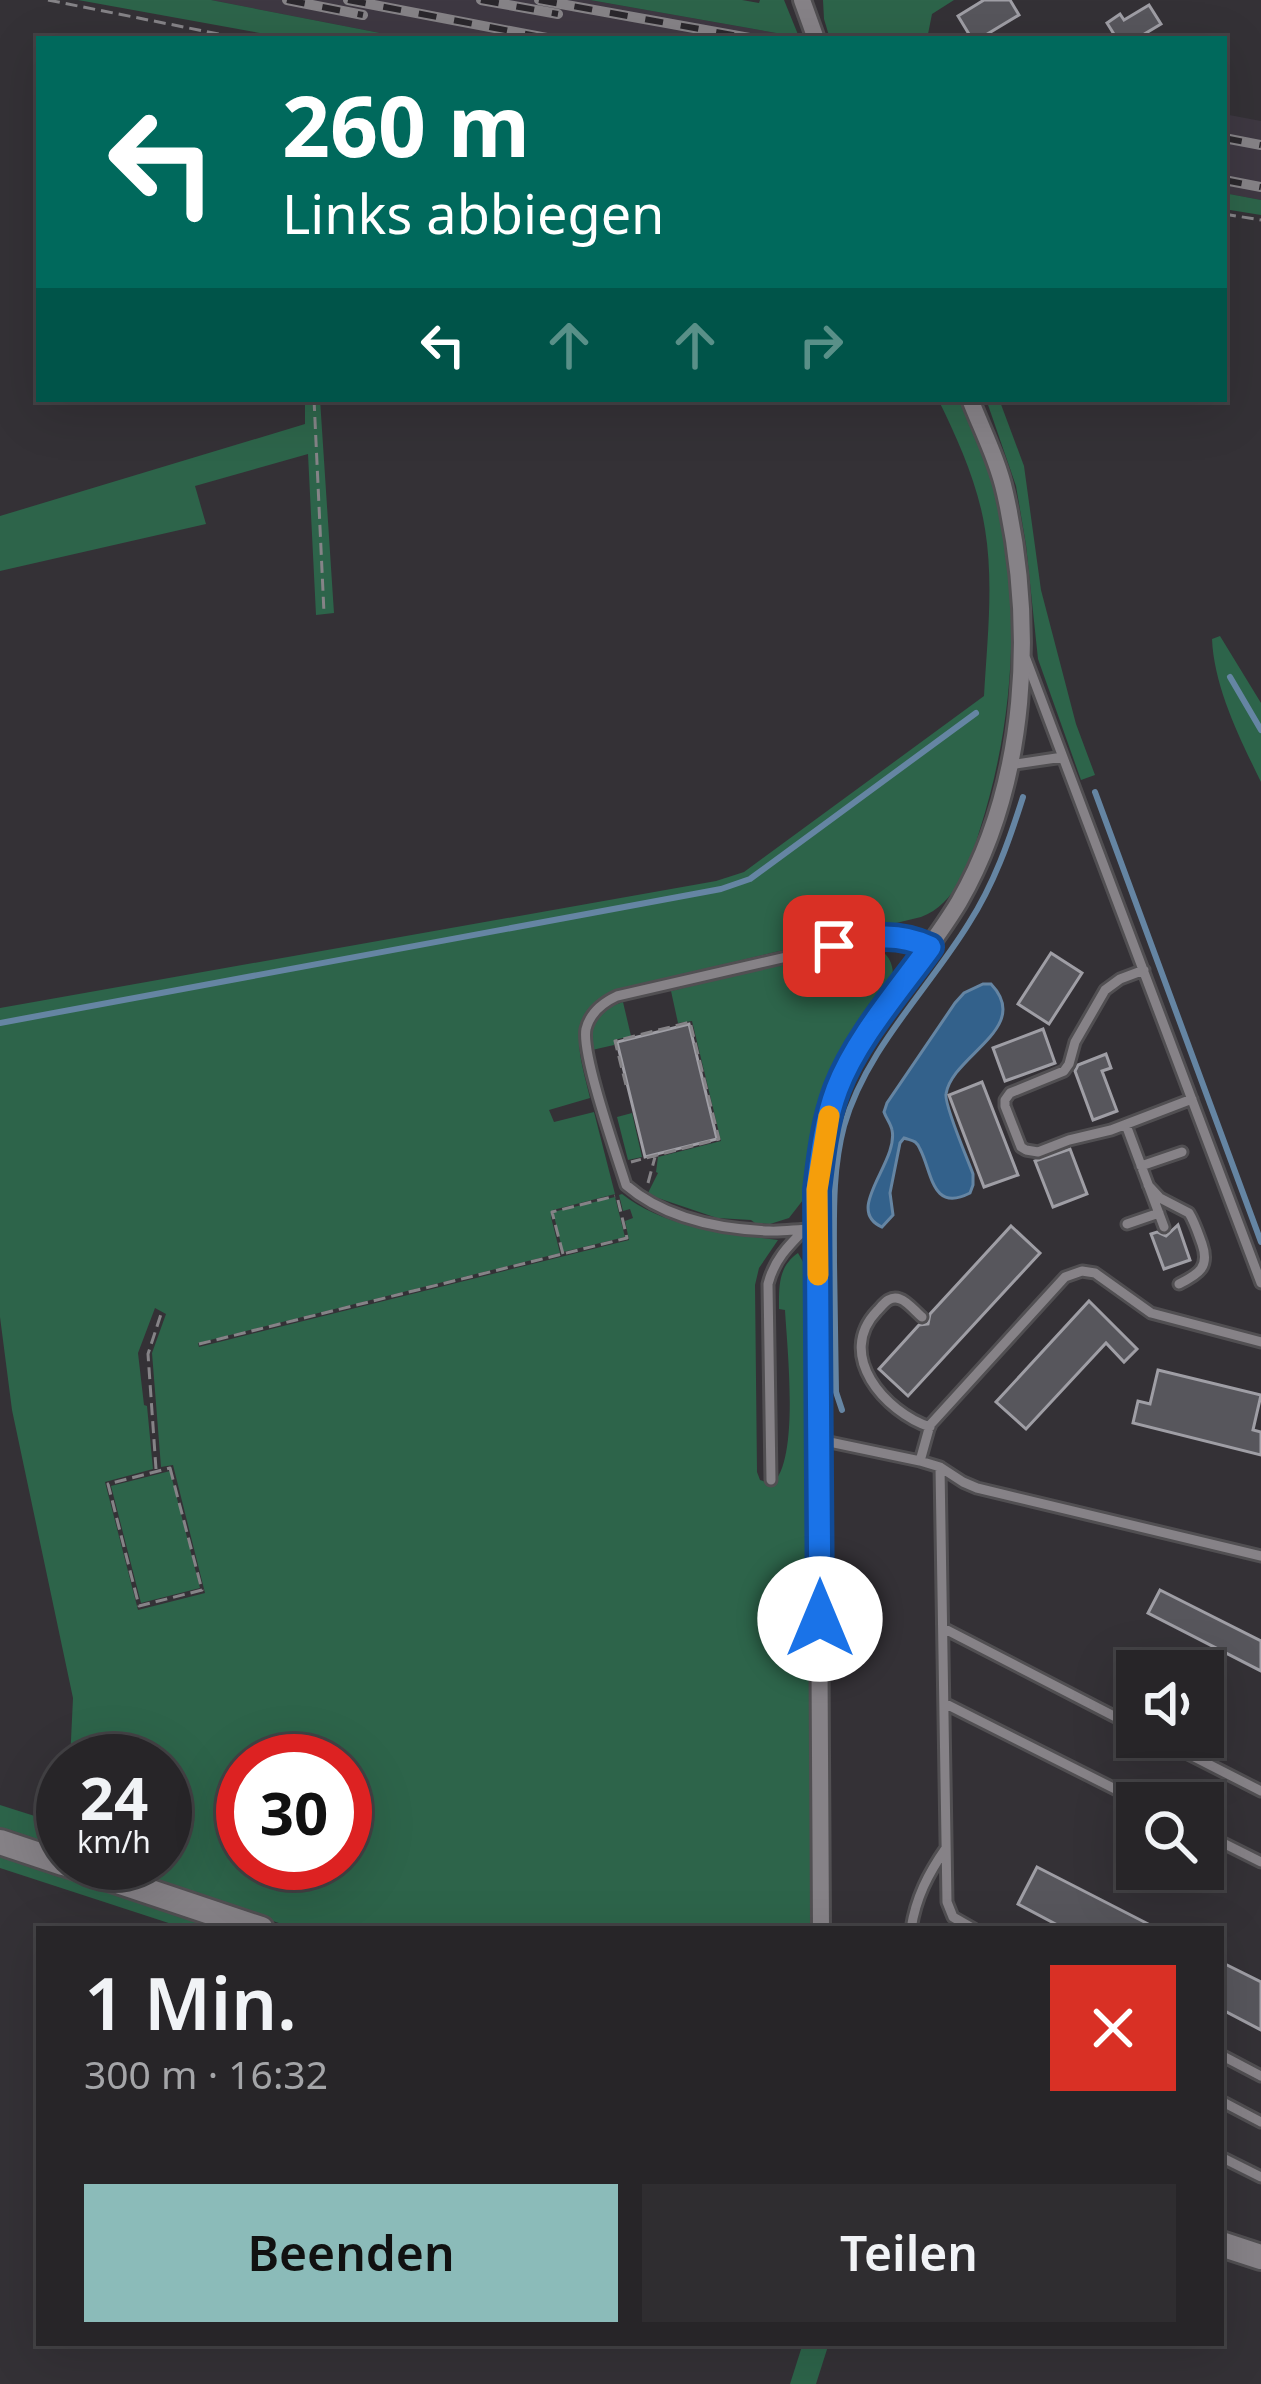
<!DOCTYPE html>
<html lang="de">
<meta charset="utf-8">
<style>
:root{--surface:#272528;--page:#2f2d30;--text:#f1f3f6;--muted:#a4a5a8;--line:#434245;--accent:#8bbbb9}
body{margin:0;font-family:"Noto Sans",sans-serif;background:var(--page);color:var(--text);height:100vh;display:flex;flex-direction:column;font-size:45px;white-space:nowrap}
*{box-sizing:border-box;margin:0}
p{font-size:39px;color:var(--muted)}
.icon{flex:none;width:66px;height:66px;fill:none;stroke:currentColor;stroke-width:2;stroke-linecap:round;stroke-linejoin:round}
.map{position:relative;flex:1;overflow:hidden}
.side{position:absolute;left:36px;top:1926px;width:1188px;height:420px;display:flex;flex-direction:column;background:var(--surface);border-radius:0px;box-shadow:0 12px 48px #0002,0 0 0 3px var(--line)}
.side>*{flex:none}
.top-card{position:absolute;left:36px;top:36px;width:1191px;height:366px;border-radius:0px;box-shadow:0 12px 48px #0002,0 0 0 3px var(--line);background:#00695c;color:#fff;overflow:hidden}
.controls{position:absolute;left:1116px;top:1650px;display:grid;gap:24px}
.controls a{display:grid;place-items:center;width:108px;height:108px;border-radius:0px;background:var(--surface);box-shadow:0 12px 48px #0002,0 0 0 3px var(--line);font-size:60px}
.speed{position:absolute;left:36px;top:1734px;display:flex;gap:24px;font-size:60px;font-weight:700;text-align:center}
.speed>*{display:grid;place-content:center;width:156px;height:156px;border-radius:50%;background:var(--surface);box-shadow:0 12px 48px #0002,0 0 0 3px var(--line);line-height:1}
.speed small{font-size:30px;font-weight:400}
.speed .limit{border:18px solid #d22;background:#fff;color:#111}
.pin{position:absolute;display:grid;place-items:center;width:102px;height:102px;color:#fff;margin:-51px;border-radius:24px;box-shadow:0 6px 18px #0006}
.me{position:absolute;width:132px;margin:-66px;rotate:0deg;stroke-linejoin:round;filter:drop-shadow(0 0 9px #0008)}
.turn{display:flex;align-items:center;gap:42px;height:252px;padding:0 48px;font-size:54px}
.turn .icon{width:156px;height:156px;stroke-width:2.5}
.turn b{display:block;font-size:84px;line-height:102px}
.lanes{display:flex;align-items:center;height:114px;padding:0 48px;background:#0003;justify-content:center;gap:60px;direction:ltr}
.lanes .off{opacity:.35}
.round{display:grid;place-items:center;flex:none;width:126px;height:126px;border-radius:0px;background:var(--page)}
.summary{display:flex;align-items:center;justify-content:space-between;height:204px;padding:0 48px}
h1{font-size:72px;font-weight:600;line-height:90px}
.button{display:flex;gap:24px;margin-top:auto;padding:24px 48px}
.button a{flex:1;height:138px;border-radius:0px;background:var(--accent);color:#111;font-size:48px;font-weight:600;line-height:138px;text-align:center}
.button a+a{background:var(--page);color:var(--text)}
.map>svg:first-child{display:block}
.built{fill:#3e3842}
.green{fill:#2d644a;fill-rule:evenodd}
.water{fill:#33618b;stroke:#6585a3;stroke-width:3}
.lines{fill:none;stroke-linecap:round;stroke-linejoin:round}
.stream{stroke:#6585a3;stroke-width:6}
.building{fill:#57565c;stroke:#9f9ea5;stroke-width:3}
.lane-casing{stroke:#514f52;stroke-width:15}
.street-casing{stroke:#514f52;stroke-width:22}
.secondary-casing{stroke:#514f52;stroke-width:30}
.path{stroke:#858387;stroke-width:3;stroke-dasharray:12 6;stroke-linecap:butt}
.lane{stroke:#868287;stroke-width:9}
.street{stroke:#868287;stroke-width:16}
.secondary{stroke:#868287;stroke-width:24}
.rail-casing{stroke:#868387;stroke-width:10}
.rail{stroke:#2a272c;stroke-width:6;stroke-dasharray:18;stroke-linecap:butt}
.route-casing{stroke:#114b97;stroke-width:30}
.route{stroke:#1a73e8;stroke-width:21}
.slow{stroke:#f59e0b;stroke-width:21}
</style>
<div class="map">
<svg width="1261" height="2384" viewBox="0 0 1261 2384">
<rect width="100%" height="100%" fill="#343136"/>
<path class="built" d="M211,0H590L810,39H411Z
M1224,114L1261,121V200L1224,193Z"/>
<path class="green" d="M78,0H211L411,39H293Z
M590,0H742L759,3L760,0H784L799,37Z
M823,0H954L932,14L927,39H830L824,19Z
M1224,193L1261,200V215L1224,209Z
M305,399H320L334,613L316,615L308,454L195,486L206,524L0,571V516L305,424Z
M938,399H960C973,428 988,462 996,493C1022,603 1014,723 980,829C970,863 956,904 921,917L617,990C562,1010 580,1055 590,1098L549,1110L554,1122L594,1112L615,1194L553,1210L551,1217L560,1253L198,1343L199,1347L629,1240L625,1221L633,1218L630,1209L623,1211L619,1195L622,1194C665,1228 726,1233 778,1240L759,1268L755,1285L757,1472L760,1480L772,1484C800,1461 787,1347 785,1310L779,1309C779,1286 778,1267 798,1253L807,1269V1276L812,1929H297L98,1863H165V1761H70L73,1698L12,1410L0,1317V1008L716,881L744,872L984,696C987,642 994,584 985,529C978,484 958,440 938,399ZM155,1308L166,1314L152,1353L161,1467L173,1465L205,1593L138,1610L105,1482L153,1469L147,1406L144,1405L138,1353ZM243,1761H345V1863H243Z
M986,399H999L1024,466L1041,590L1076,724L1095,775L1081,780L1038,659L1026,545L1016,486Z
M1220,636L1261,703V782C1240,739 1214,687 1212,639Z
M864,944C882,947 893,957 893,975L831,1077L817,1118L803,1200L789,1218L770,1224L755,1223L751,1220L717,1218L652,1196L648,1193L658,1173L656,1172L658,1157L721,1141L692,1021L678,1023L671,991Z
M623,1002L631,1036L614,1040V1045L592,1050C586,1026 601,1008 623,1002Z
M632,1113L642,1157L628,1160L617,1117Z
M615,1197L625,1237L563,1252L553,1212Z
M170,1471L200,1588L141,1603L111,1486Z
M0,1805L63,1825V1851L0,1832Z
M0,1853L232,1929H187L0,1868Z
M803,2343H829L816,2384H790Z"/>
<path class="water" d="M983,984H991C1033,1028 952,1055 946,1094C944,1105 968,1160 973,1174V1185L970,1193C931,1213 932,1171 920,1149C916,1140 913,1141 904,1138L900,1143L890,1193L893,1215L882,1227C843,1210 899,1162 892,1130C891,1124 886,1118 884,1112L887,1103L955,1003L964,993Z"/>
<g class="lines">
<path class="stream" d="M1230,677L1261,730
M1095,792L1261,1242
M0,1023L721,889L750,879L976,713
M842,1410L836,1392C835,1349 835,1306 834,1263C834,1217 832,1171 844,1126C866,1049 928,990 969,923C994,884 1009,841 1023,797"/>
</g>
<path class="building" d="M984,0H1010L1019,15L979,39H972L958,16Z
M1149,5L1161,24L1136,39H1117L1107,23L1120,14L1124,20Z
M1051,953L1082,973L1049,1024L1018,1004Z
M689,1024L717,1139L645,1157L617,1042Z
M1043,1029L1055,1063L1005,1081L993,1048Z
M1106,1054L1111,1068L1102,1071L1117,1111L1093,1120L1075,1071L1078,1065Z
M982,1082L1018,1175L984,1187L949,1095Z
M1070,1149L1087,1194L1053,1207L1035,1161Z
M1178,1225L1190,1260L1164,1269L1151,1234L1157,1232L1166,1236Z
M1011,1226L1040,1253L908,1396L879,1369L919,1325L928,1324L930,1314Z
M1089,1301L1137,1349L1124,1362L1106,1343L1026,1429L996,1402Z
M1158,1370L1261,1395L1253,1430L1261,1432V1455L1133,1423L1138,1401L1150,1404Z
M1160,1590L1261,1641V1671L1148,1613Z
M1037,1867L1158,1929H1065L1018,1904Z
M1221,1962L1261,1982V2030L1221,2009Z"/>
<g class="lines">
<g class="lane-casing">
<path id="lane" d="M1026,659L1261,1283
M1009,765L1063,757
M1144,970L1120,979L1105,990L1075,1042L1069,1064L1064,1071L1010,1093L1005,1100V1106L1021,1147L1026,1150L1038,1152L1069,1140L1111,1130L1192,1099
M1126,1125L1164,1227
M1141,1166L1182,1152
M1148,1185L1160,1198L1189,1213C1195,1223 1198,1233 1202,1244C1210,1267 1199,1274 1179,1284
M1127,1224L1159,1213
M817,1229C801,1228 785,1232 769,1231C720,1229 664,1218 626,1185C617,1156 581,1054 586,1029C590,1013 602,1003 617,996L878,936L909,937L930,947
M922,1317C916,1312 907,1301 900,1299C889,1295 883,1305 877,1311C835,1355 885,1412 930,1427
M820,1440L920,1461
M940,1467L963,1482L977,1488L1261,1556
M771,1480L768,1284C774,1260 788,1246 805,1229
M943,1628L1137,1728
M944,1703L1143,1803
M1155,1737L1261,1791
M1203,1833L1261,1862
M911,1929C916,1897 928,1874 946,1848
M974,1929L953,1917L947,1902L940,1467L920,1461L930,1425L1065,1277L1082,1271L1095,1273L1151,1313L1261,1342
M1221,2055L1261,2076
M1221,2101L1261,2122
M1221,2157L1261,2177"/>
</g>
<g class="street-casing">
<path id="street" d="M802,0L816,39
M821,1929L817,1229C817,1181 820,1130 839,1085C867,1018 922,964 959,902C1028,782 1035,626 1005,493C998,461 982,430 970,399"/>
</g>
<g class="secondary-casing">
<path id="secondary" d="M0,1842L63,1863
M64,1863L261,1929
M1221,2244L1261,2257"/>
</g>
<path class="path" d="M48,0L244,39
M1224,214L1261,220
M314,399L324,613
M626,1085L615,1041L690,1022L719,1139L631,1162
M648,1183L655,1157
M563,1254L552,1212L615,1196
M199,1344L627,1238L617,1196
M170,1468L202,1590L139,1606L108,1484Z
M156,1469L148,1354L162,1311"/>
<use href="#lane" class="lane"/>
<use href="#street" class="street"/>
<use href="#secondary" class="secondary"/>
<g class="rail-casing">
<path id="rail" d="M287,0L363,15
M348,0L552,39
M481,0L558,14
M539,0L755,39
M1224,138L1261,145
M1224,180L1261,187"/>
</g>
<use href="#rail" class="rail"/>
</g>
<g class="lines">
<g class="route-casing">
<path id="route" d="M820,1619L817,1190C821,1156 825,1121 837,1089C856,1039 899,990 930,947C894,931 871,937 834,946"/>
</g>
<use href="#route" class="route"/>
<path class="slow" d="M818,1275L817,1190L829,1116"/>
</g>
</svg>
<div class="controls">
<a><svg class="icon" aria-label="sound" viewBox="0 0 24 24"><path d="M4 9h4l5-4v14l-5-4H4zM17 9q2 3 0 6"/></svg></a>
<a><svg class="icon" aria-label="search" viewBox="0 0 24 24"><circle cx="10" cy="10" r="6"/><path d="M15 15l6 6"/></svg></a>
</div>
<div class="speed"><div>24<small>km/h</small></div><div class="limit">30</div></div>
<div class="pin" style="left:834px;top:946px;background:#d93025"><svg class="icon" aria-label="arrive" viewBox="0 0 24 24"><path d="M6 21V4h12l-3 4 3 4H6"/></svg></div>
<svg class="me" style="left:820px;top:1619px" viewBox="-20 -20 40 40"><circle r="19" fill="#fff"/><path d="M0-13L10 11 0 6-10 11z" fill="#1a73e8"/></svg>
<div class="top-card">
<div class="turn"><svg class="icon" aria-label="left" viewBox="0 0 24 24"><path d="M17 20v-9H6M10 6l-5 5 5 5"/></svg><div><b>260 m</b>Links abbiegen</div></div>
<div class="lanes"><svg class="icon" aria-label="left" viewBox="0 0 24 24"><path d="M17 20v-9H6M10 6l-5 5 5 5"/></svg><svg class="icon off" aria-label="ahead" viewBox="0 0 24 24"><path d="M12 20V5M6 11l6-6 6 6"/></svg><svg class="icon off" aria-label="ahead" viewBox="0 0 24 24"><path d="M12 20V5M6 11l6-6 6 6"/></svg><svg class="icon off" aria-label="right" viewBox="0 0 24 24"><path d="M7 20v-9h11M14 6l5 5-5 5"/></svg></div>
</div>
<section class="side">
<div class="summary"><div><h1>1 Min.</h1><p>300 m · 16:32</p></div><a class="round" style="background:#d93025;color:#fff"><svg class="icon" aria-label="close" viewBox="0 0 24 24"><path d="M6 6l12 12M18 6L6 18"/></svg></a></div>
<div class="button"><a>Beenden</a><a>Teilen</a></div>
</section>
</div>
